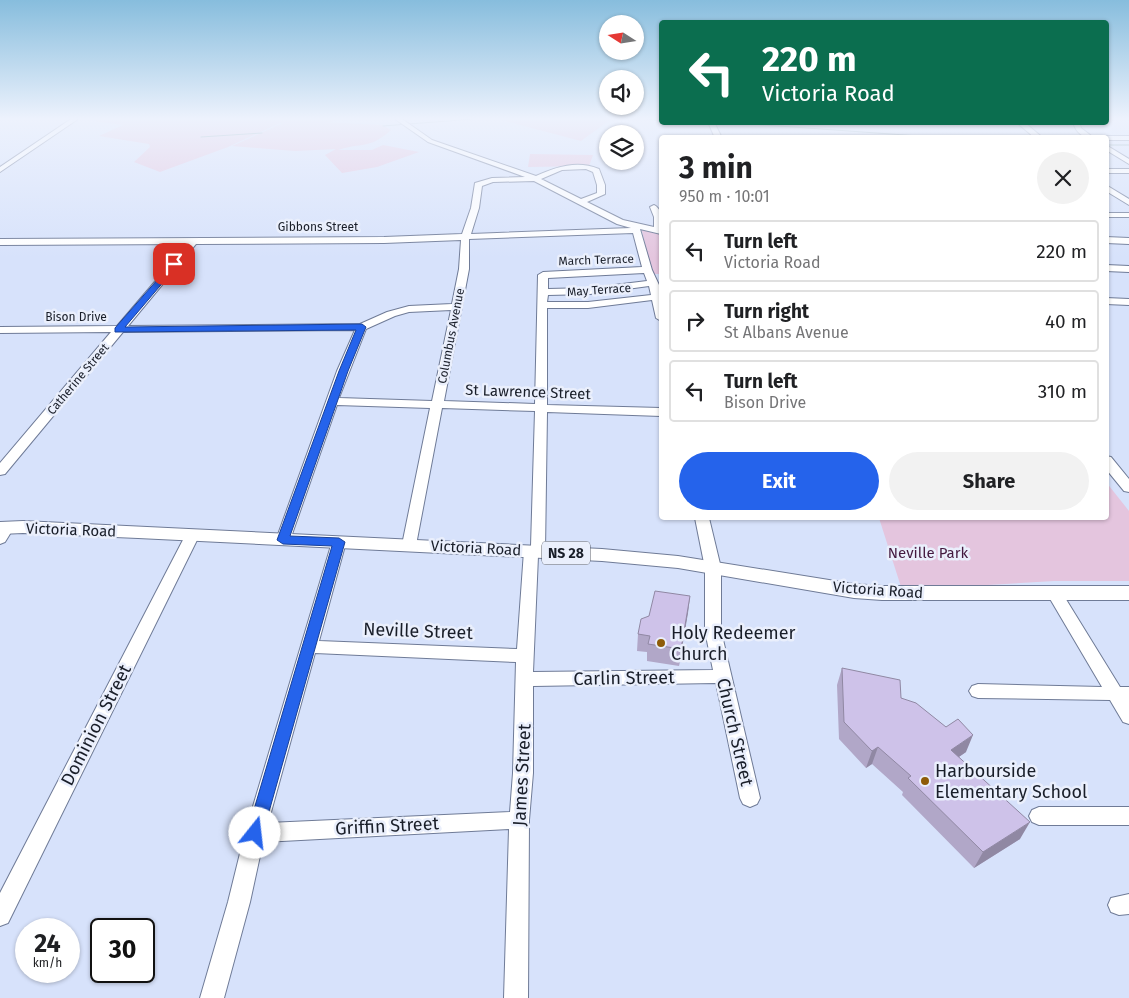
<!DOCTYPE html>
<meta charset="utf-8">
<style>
:root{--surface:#fff;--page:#f2f2f2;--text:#202124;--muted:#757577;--line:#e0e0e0;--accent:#2563eb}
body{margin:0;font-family:"Fira Sans",sans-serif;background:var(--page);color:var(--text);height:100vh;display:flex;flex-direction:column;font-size:19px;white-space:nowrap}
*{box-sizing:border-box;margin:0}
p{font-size:16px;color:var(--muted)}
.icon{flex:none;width:28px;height:28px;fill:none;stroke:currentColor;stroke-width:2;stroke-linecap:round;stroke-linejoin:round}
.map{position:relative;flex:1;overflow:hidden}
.panel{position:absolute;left:659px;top:135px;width:450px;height:385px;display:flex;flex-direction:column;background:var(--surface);border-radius:5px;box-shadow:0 1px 4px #0004}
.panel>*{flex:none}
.guide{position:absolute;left:659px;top:20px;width:450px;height:105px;border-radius:5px;box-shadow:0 1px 4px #0004;background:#0b6e4f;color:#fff;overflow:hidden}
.needle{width:32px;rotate:282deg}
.controls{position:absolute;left:599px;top:15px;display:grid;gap:10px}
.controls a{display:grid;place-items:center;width:45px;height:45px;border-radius:50%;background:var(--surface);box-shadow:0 1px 4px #0004;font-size:25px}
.speed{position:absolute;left:15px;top:918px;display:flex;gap:10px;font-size:25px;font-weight:700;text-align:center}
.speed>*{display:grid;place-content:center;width:65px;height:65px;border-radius:50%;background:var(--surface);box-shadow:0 1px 4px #0004;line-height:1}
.speed small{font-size:12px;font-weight:400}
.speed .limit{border:2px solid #111;border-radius:8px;background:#fff;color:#111}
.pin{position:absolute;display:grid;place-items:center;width:42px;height:42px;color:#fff;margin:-21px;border-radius:10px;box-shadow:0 2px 8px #0006}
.me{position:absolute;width:55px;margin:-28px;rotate:16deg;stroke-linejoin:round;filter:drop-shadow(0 0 4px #0008)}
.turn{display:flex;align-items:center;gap:18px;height:105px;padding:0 20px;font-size:22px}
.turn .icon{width:65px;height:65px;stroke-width:2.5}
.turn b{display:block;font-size:35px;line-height:42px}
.round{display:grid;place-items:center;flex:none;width:52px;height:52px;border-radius:26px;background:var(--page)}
.summary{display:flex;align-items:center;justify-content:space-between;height:85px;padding:0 20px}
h1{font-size:30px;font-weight:700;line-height:38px}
.button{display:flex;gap:10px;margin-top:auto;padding:10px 20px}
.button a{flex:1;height:58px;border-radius:30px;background:var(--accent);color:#fff;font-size:20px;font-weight:700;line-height:58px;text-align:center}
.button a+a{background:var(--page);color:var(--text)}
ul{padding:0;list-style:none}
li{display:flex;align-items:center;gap:15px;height:62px;margin:0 10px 8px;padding:0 10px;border:2px solid var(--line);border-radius:5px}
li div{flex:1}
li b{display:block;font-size:19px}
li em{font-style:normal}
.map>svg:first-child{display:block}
.green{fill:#e4c5de}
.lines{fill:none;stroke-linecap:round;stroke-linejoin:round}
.stream{stroke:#70969c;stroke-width:1}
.minor-casing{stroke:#6f7b97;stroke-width:2}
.major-casing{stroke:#6f7b97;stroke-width:2}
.minor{fill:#fff;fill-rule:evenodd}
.major{fill:#fff;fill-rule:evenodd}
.wall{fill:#b1a7c8}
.shaded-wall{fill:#9088a3}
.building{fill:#cec2e9;stroke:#9088a3}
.route{fill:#2563eb;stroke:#184099}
.poi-dot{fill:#8e5b08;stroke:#eaeffc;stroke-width:2}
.labels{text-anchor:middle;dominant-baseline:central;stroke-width:5;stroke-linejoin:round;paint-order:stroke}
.far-street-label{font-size:12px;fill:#191e29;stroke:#eaeffc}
.shield{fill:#eaeffc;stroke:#585d68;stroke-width:1}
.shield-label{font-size:14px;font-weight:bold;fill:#191e29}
.street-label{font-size:15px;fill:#191e29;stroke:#eaeffc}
.park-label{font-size:15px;fill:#44193f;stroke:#eaeffc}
.near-street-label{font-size:18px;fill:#191e29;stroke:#eaeffc}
.near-poi-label{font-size:18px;fill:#191e29;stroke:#eaeffc;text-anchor:start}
</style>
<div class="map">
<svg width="1129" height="998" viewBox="0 0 1129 998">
<rect width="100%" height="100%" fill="#d7e2fb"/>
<path class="green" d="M99,119H334L333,122H321L382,125L391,130C369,150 361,142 338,150H372L383,145L419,152L377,167L342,173L325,155L336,149L295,151L232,146L283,123L307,122L280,123L228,147L160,172L134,162L150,147L149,144L99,136L123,125L94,121Z
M505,119H611L581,141L505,121Z
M530,154L593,155L589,166L528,167Z
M641,227L661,232V274H652Z
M1106,482L1129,511V581H1054L902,590L879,518H1106Z"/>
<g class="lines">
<path class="stream" d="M647,119L661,121
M722,122L947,138
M383,126L473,119
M201,137L262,133
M1106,145H1129"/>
<g class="minor-casing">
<path id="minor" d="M71,119H78L0,172V167Z
M395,119H402L432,140L536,176C556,167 577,160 599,169L605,185V194L587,202L623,220L654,227V217L650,207L654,205C664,210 661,224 661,234L640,229L652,270L659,285L661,296V321L656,318L652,300L588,308H547V405L661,408V416L547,412L545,551L543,554L538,556L533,672L713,670L705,631V568L695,518H709L721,568V631L760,798L757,804L750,807L743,804L740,798L716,683L533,686V773L529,820L528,998H504L509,829L263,842L250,902L224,998H200L228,902L245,833L332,542L334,539H344L346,542L319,641L517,649L524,551L526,548L531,546L535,411L442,408L416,545L414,548H404L402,545L430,408L337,405L290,540L288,543H278L276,540L337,371L355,330L123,332L5,474L0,475V463L111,332L0,333V327L117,326L187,244L0,245V239L384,237L462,234L471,208L475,183L492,178L525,177L428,142ZM586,169L593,172L597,185V193L581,199L541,179L562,170ZM534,181L617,224L631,228L471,234L479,208L482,186L493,182ZM633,233L642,267L543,272L538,275L535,404L444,401L469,269V239ZM461,240L459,269L452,304L409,306L387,312L360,324L128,326L196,244L384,243ZM644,273L647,281L590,288L548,289V278ZM649,286L651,295L588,302H547L548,295L590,294ZM451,310L432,401L339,398L366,329L395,316L409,312ZM315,653L516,662L513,773L510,812L268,823Z
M708,122H714L722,138H715Z
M1016,122H1024L1043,138H1035Z
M1073,122H1079L1081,128L1094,138C1083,138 1076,133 1073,122Z
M1106,136H1129V140H1106V138H1103Z
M1106,145L1129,159V164L1106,150Z
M1106,169H1129V173H1106Z
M1106,185L1129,199V205L1106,191Z
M1106,213H1129V217H1106Z
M1106,237L1129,238V244L1106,243Z
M1106,265L1129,266V272L1106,271Z
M1106,298L1129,299V305L1106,304Z
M1106,456L1111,457L1129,479V492L1124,491L1106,469Z
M6,524L11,526L13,529L5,542L0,544V527Z
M192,531L197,533L199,536L8,923L0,926V893L185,536L187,533Z
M1054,587L1059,588L1120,687H1129V724L1123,722L1110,700L978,698L972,696L969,691L972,686L978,684L1102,687L1046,592L1049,588Z
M1039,807H1129V825H1039L1032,822L1029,816L1032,810Z
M1129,894V914L1119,915L1111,912L1108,905L1111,898Z"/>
</g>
<g class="major-casing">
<path id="major" d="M23,521L602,549L678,556L854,584L882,586H1129V600H882L854,598L678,568L602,561L138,538L23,533L0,534V522Z"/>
</g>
<use href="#minor" class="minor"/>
<use href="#major" class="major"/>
</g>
<path class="wall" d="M690,596L679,666L647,661V652L637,651L638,634L649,616Z
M842,668L901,698L966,752L959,757L1020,839L974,868L902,795L903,792L872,764L866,768L839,739L837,685Z"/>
<path class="shaded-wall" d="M690,596L688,613L679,666L681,649Z
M973,735L966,752L944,767L951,750Z
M878,747L872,764L866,768L872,751Z
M1030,822L1020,839L974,868L983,852Z"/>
<path class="building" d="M655,591L690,596L681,649L648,644L650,636L638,634L641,619L649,616Z
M842,668L900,680L901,698L916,703L946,727L958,719L973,735L951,750L1030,822L983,852L908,778L911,776L878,747L872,751L844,722Z"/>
<linearGradient id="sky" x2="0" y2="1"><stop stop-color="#87bddd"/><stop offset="0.46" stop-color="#edf2fd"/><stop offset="1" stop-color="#edf2fd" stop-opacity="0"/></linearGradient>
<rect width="1129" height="258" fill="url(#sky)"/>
<path class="route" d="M174,262L177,263V266L125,327L362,324L366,327L348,371L290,536L339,538L345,542L263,833L261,838L255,841L249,838L247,833L332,546L283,544L277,540L339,371L356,330L115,332V328L172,263Z"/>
<g class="poi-dot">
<circle cx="661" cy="643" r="5"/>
<circle cx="925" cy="781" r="5"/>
</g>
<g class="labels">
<g class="far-street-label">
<text x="318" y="227">Gibbons Street</text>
<text transform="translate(596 260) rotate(-2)">March Terrace</text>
<text transform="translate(599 290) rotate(-4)">May Terrace</text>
<text x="76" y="317">Bison Drive</text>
<text transform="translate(451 336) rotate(-79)">Columbus Avenue</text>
<text transform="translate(78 379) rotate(-50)">Catherine Street</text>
</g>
<rect class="shield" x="542" y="541.5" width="48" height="23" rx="4"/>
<g class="shield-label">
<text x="566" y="553">NS 28</text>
</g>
<g class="street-label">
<text transform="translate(528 392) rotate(2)">St Lawrence Street</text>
<text transform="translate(71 530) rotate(2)">Victoria Road</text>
<text transform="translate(476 548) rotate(3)">Victoria Road</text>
<text transform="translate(878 590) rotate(4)">Victoria Road</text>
</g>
<g class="park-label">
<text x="928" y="553">Neville Park</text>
</g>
<g class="near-street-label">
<text transform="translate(418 631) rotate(2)">Neville Street</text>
<text transform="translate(624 678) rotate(-1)">Carlin Street</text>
<text transform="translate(96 725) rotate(-63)">Dominion Street</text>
<text transform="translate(735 732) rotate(77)">Church Street</text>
<text transform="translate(522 775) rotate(-87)">James Street</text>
<text transform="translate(387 826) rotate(-3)">Griffin Street</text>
</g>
<g class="near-poi-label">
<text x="671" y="633">Holy Redeemer<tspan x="671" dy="21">Church</tspan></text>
<text x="935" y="771">Harbourside<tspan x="935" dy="21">Elementary School</tspan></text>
</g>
</g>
</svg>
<div class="controls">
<a><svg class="needle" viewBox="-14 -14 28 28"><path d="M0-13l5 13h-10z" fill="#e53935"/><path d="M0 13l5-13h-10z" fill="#757577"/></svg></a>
<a><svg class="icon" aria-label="sound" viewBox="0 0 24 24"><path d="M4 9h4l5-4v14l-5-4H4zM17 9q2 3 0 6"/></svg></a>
<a><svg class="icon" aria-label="layers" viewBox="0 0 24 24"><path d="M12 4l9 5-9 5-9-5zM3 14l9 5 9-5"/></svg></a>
</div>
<div class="speed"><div>24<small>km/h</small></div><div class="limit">30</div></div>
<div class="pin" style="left:174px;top:264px;background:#d93025"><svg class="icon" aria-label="arrive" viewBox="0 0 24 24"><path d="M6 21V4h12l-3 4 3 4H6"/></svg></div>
<svg class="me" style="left:255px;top:833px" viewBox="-20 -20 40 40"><circle r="19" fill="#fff"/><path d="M0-13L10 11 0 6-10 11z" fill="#2563eb"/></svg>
<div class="guide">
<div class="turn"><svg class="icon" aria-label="left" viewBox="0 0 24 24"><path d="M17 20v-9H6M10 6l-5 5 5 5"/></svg><div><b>220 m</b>Victoria Road</div></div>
</div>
<section class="panel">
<div class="summary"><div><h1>3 min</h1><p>950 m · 10:01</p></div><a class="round"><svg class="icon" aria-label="close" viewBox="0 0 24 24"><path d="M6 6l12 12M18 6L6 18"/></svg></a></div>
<ul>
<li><svg class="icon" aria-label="left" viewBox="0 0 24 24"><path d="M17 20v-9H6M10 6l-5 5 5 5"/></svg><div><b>Turn left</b><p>Victoria Road</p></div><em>220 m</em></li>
<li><svg class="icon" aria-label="right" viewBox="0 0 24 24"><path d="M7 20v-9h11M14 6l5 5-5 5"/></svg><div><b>Turn right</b><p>St Albans Avenue</p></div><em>40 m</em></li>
<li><svg class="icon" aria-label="left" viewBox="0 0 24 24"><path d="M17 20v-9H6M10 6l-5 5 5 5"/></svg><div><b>Turn left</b><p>Bison Drive</p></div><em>310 m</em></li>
</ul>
<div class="button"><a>Exit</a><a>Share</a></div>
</section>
</div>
